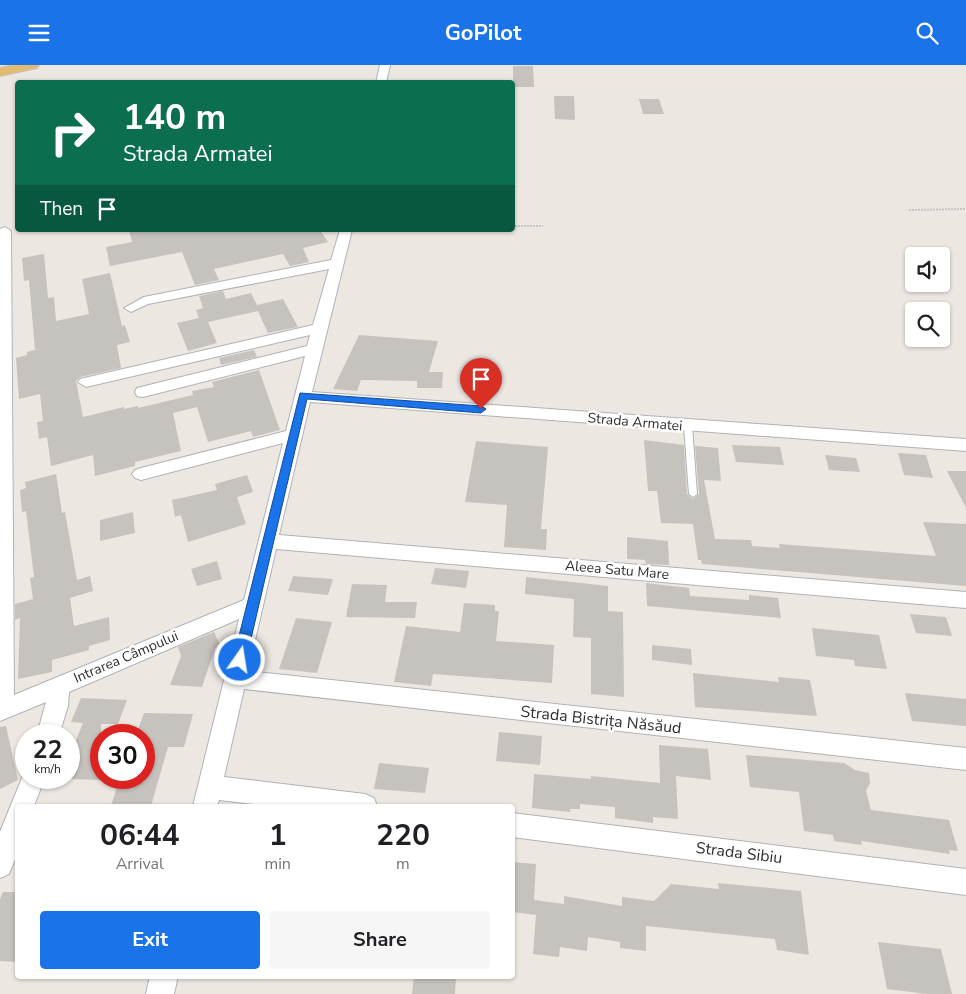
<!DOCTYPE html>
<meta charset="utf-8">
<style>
:root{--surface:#fff;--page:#f6f6f6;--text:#202124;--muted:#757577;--accent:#1a73e8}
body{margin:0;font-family:"Nunito Sans",sans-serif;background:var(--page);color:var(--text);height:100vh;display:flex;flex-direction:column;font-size:19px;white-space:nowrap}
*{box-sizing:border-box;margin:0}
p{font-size:16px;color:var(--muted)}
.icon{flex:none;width:28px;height:28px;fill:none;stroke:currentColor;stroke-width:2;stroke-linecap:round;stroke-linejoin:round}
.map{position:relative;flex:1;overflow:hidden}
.sheet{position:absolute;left:15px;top:739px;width:500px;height:175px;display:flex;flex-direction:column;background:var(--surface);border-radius:5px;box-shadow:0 1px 4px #0004}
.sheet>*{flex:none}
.banner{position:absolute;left:15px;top:15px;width:500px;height:152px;border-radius:5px;box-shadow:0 1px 4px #0004;background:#0b6e4f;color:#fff;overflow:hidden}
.controls{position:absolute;left:905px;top:182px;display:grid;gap:10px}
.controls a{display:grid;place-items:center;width:45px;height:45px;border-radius:5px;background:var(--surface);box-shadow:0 1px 4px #0004;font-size:25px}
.speed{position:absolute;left:15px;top:659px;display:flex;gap:10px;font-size:25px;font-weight:700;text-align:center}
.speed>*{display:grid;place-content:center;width:65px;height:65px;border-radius:50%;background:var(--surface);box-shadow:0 1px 4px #0004;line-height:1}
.speed small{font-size:12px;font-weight:400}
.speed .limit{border:8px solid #d22;background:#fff;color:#111}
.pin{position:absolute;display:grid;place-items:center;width:42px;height:42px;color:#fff;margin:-51px -21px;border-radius:50% 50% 50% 0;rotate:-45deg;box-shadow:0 0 5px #0007}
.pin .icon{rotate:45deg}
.me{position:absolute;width:55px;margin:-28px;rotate:13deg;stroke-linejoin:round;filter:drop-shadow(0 0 4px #0008)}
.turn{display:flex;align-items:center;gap:18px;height:105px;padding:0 25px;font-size:22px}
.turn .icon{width:65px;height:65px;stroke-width:2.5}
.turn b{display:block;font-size:35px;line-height:42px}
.then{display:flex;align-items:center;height:48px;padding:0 25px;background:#0003;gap:10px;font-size:19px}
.eta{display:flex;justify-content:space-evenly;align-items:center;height:85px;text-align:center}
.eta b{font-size:30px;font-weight:700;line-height:35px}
.primary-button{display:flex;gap:10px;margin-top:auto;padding:10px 25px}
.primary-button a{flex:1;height:58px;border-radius:5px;background:var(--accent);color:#fff;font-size:20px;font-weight:700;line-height:58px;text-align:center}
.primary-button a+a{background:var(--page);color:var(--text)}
header{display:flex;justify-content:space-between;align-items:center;height:65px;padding:0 25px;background:var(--accent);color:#fff;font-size:22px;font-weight:700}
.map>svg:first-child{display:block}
.building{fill:#c6c2bd}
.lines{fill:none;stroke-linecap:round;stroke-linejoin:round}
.service-casing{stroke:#afb2b8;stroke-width:2}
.minor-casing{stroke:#afb2b8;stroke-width:2}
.primary-casing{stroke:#c4c4c4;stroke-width:2}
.path{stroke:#c4c4c4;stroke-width:2;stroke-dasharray:2 1;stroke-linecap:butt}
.service{fill:#fff;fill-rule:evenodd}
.minor{fill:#fff;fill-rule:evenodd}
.primary{fill:#e2bb73;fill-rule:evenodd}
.route{fill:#1a73e8;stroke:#114b97}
.labels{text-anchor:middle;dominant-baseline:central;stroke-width:5;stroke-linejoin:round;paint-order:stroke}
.street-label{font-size:14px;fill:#2e2e2e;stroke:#fff}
.near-street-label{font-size:16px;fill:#2e2e2e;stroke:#fff}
</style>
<header><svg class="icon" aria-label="menu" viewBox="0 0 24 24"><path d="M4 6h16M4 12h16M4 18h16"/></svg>GoPilot<svg class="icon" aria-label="search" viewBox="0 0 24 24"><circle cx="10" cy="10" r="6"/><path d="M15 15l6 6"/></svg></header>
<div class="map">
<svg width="966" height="929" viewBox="0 0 966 929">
<rect width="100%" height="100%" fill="#ede7e2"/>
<path class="building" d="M513,1H533L534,22H513Z
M554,31H574L575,55L555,54Z
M639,34H659L664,49H643Z
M129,165H320L328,177L303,183L309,197L290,201L283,189L214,204L219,215L195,220L182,187L110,201L106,182L132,177Z
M44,189L48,233L54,232L56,256L89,249L82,214L110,208L122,261L125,260L130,277L117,280L121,303L80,312L76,316L83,352L124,342V344L138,341V343L193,330L192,326L214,322L212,317L259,305L280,365L253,372L251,366L208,377L197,342L173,348L181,386L135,397V401L95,411L93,390L51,401L47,372L39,374L37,357L43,356L40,329L19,334L16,293L27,290V287L35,285L29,215L24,216L22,193Z
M223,226L226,234L251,228L257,240L283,234L298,262L268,268L258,246L208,257L217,278L188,286L177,258L199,253L196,245L203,243L199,231Z
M359,270L438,276L429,307H443L442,323H417V316L361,315L357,326L333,324Z
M254,285L257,292L221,300L219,293Z
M644,375L684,380L687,429L693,434L699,429L695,381L718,383L721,416L704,415L715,474L751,475L752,481L780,483L779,479L936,491L923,457L966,459V521L702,499L701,495H698L693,459L661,458L657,426H648Z
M476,376L548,382L541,464H547L546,485L504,482L507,440L465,437Z
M732,380L780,382L784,400L736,397Z
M898,388L926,390L933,413L904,410Z
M825,390L856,393L860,407L829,405Z
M947,406H966V443Z
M56,409L62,448L65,447L77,515L90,511L93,526L70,533L74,561L109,552L110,575L89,581V585L52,595V607L18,614L20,553L15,555V539L33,534L30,513L34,512L26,446L22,447L20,425L26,423L25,417Z
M247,410L253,427L237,432L246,459L188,477L181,450L175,452L172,435L217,425L215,419Z
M133,447L135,468L100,476V455Z
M627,472L668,476L669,500L646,499L645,495L627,494Z
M217,496L222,514L197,521L191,504Z
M435,503L469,506L466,523L431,519Z
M293,511L333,514L328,530L288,526Z
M526,512L608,521V546L623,547L624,632L591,629V573L573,572L574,534L525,529Z
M646,518L689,523L690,531L749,535V530L778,533L781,553L647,541Z
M352,519L387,520L385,537H417L415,553L346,552Z
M464,538L495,540V546H499L496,576L554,580L552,618L433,609L431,621L394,617L406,561L460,567Z
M910,549L946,552L952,571L916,568Z
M296,553L332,557L317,608L279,604Z
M812,563L879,570L887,604L855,601L854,595L816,591Z
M214,567L220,580L215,583L202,622L170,620L181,591L178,582Z
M652,580L691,584L692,600L652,595Z
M693,608L779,617L778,612L810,615L817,651L695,642Z
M905,628L966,634V661L912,656Z
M81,633L127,635L118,659H101V715L69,714V692L83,658L71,657Z
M144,648L193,649L184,682H168L151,741H111L120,712H144V670H136Z
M6,661L18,715L0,724V662Z
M499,667L542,671L540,700L496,696Z
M659,680L708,684L711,715L676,711L678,754L653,752V758L615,753V742L580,739V744H570V747L532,743L534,709L591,714V711L660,718Z
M746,690L844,698L855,705L869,708L870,718L866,726L871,745L949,755L958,786L949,785L950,789L861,776L862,780L834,776L833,770L804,766L799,727L750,722Z
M379,698L429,703L425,728L374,724Z
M512,797L536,799L534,835L564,839V831L622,841V832L654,836L671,819L719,824L718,818L801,826L809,890L777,885L775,874L646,861V886L620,883V877L588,872L587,886L560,882L559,892L533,889L536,850L512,847Z
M3,827H18V897L0,896V834Z
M878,877L941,884L952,929H927L887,924Z
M414,911H456L455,929H412Z"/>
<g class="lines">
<g class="service-casing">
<path id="service" d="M688,358L692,361L697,429L693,432L689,429L684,361Z"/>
</g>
<g class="minor-casing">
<path id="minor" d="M380,0H390L386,18H376Z
M5,162L11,166L14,630L244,535L283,378L141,415L135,413L132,409L135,405L141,403L286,366L305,291L143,332L137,331L135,327L137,323L307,281L310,270L86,322L78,317L80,314L313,260L329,204L148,239L131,247L124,243L144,232L331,195L340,165H352L312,327L966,374V386L310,337L279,470L966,527V543L276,484L248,606L966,683V705L244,624L224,712L365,729L374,733L377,741H272L219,735L217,741H193L239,554L69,627L68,641L59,670H37L46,637L0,656V164Z
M26,703V712H45L34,741H18V787L9,809L0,813V767Z
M512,748L966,804V830L512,772Z
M150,911H178L174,929H146Z"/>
</g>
<g class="primary-casing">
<path id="primary" d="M13,0H39L37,3L0,11V3Z"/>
</g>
<path class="path" d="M909,145L966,144
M512,161H543"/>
<use href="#service" class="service"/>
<use href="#minor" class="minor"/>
<use href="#primary" class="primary"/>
</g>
<path class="route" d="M300,328L481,341L486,344L481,348L307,334L246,595L240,601L233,595Z"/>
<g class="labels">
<g class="street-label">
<text transform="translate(635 357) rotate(5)">Strada Armatei</text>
<text transform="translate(617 505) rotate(5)">Aleea Satu Mare</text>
<text transform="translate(126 592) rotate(-23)">Intrarea Câmpului</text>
</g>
<g class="near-street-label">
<text transform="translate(601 655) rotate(6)">Strada Bistrița Năsăud</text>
<text transform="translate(739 788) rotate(7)">Strada Sibiu</text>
</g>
</g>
</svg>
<div class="controls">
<a><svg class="icon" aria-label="sound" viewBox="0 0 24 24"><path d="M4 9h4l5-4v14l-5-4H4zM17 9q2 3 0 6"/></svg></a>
<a><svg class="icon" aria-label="search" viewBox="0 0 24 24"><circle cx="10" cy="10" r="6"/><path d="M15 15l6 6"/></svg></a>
</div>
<div class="speed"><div>22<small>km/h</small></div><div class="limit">30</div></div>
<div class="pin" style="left:481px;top:344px;background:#d93025"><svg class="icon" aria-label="arrive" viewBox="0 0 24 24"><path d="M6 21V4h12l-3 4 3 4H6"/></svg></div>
<svg class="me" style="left:240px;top:595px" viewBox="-20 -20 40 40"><circle r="17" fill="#1a73e8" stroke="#fff" stroke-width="3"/><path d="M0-11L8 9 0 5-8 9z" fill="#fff"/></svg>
<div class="banner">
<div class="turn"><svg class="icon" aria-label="right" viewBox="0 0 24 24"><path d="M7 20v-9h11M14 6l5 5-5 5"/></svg><div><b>140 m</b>Strada Armatei</div></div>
<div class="then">Then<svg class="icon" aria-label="arrive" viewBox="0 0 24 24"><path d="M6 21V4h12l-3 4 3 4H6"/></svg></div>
</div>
<section class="sheet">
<div class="eta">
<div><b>06:44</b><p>Arrival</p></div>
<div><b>1</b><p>min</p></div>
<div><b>220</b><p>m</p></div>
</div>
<div class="primary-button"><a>Exit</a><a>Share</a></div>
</section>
</div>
